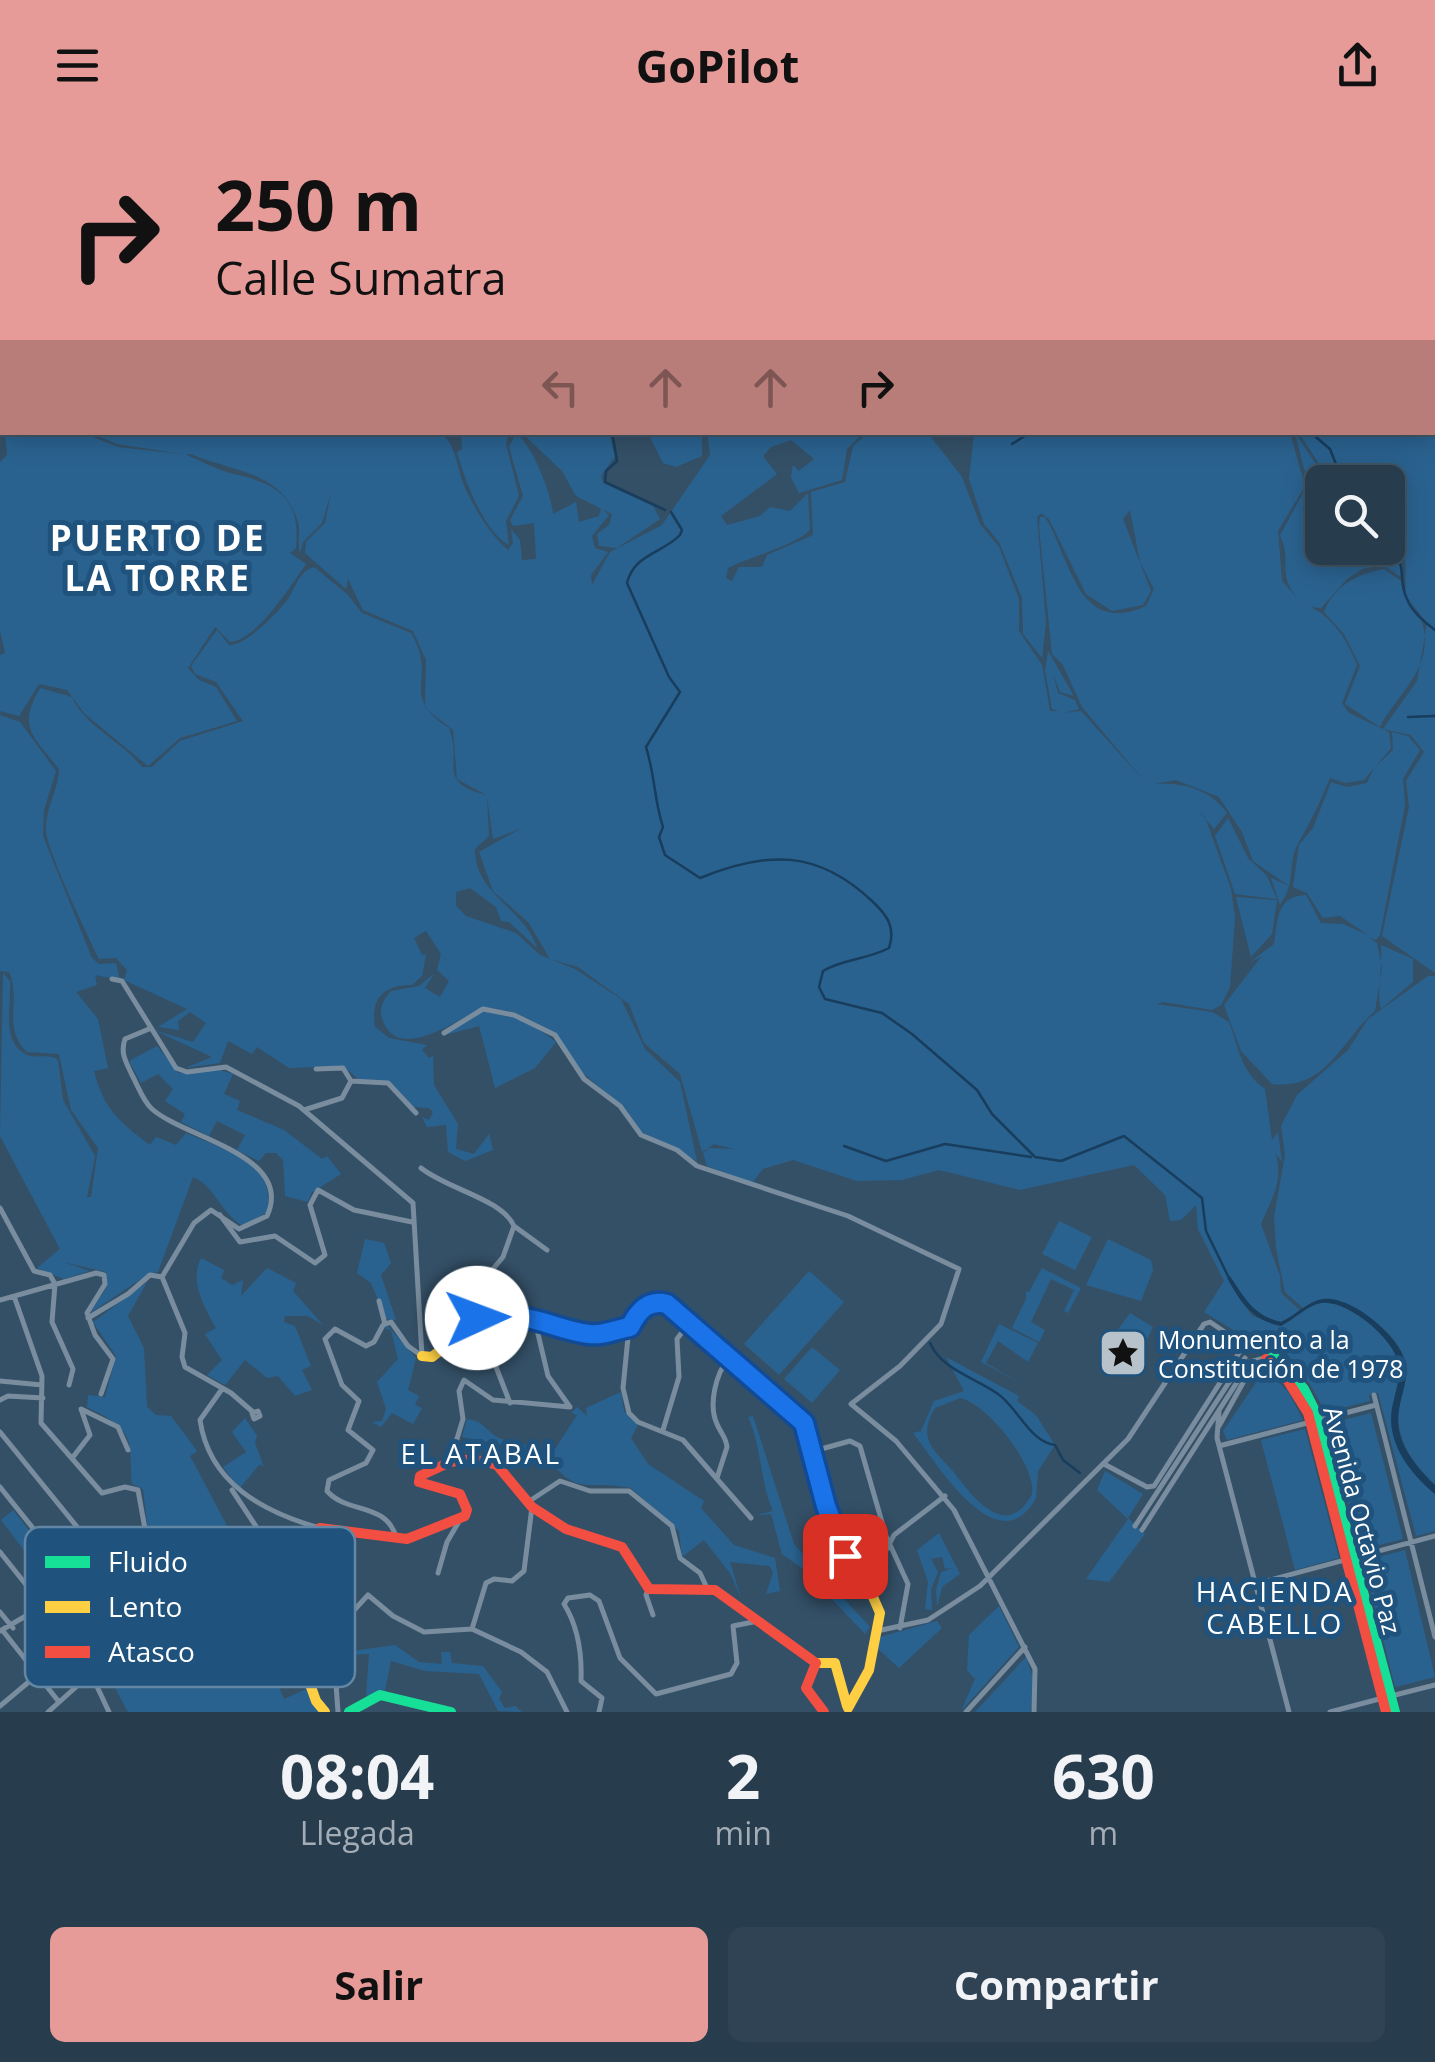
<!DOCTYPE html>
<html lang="es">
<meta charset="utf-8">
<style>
:root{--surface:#273c4d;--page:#2f4354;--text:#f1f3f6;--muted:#a4adb6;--line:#435665;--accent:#e69b98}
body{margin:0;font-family:"Open Sans",sans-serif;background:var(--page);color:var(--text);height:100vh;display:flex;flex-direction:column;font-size:38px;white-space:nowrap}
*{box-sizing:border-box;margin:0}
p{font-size:32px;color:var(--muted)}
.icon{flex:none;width:55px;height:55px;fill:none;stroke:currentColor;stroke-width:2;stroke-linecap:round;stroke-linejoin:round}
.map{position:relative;height:1582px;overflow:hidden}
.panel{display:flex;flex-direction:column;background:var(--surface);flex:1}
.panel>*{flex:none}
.banner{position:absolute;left:0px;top:0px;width:1435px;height:305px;box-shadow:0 5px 25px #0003,0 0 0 2px var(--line);background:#e69b98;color:#111;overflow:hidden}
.fabs{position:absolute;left:1305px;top:335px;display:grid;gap:20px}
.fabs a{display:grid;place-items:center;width:100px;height:100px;border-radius:15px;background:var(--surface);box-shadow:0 5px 25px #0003,0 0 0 2px var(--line);font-size:50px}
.pin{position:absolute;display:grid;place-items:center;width:85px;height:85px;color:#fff;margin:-42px;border-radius:20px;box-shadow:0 5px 15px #0006}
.me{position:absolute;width:110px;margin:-55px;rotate:88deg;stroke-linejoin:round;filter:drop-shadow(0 0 8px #0008)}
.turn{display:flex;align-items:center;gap:35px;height:210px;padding:0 50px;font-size:45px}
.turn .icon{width:130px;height:130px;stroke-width:2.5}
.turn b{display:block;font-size:70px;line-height:85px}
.lanes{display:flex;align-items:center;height:95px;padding:0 50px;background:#0003;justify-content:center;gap:50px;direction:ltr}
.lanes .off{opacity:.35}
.eta{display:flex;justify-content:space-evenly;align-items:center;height:170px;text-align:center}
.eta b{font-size:60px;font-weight:700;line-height:70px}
.cta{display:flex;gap:20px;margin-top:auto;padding:20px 50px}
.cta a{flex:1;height:115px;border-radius:15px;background:var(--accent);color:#111;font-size:40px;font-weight:700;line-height:115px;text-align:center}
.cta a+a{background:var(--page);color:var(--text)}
header{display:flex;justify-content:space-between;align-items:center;height:130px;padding:0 50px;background:var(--accent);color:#111;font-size:45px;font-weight:700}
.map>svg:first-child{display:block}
.green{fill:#2a628f;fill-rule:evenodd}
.water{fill:#183d5d}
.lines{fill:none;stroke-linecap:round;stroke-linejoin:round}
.stream{stroke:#183d5d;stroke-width:2.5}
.street{stroke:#798d9e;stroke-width:5}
.fast{stroke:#16e098;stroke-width:10}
.slow{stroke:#ffcf43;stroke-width:10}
.jam{stroke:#f24e42;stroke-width:10}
.route-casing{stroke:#114b97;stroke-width:25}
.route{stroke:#1a73e8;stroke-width:18}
.labels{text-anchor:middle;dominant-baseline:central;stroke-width:10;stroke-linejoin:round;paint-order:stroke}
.poi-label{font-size:25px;fill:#fff;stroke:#1f527c;text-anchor:start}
.street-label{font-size:25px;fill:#fff;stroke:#1f527c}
.neighbourhood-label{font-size:28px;letter-spacing:2.5px;fill:#fff;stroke:#1f527c}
.district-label{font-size:35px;font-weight:bold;letter-spacing:2.5px;fill:#fff;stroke:#1f527c}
.key{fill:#1f527c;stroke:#6286a3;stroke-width:2.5}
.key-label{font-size:28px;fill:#fff}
</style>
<header><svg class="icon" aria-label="menu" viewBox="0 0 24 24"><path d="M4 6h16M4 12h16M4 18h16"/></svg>GoPilot<svg class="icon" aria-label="share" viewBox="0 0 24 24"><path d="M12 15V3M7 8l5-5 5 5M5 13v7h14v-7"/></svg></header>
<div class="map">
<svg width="1435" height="1582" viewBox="0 0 1435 1582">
<rect width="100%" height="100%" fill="#345067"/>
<path class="green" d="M1433,290L1435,291V843L1382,806L1409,677L1406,651L1424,622L1411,605L1383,599L1417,551L1427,493L1406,466L1405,423L1388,411V352H1331L1299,303L1432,302Z
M5,303H83L118,317L182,324L117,314L90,303H440C455,312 457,336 463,353C472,375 490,405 508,420L513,413L511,399L520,410L522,430L536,429L534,393L513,396L510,390L523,366L509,317L516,303C532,315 551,362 553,384L576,372L579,392L599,386L601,378L609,385L592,406L595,418L608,422L591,445L592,455L610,422L662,395L710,325L707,303H863L847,319L842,350L799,363L791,347L793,335L799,341L814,329L791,310L771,317L763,326L777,344L721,386L727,395L760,386L770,377L790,381L808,363L810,399C801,414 745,428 728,438L726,448L732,451L739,437H762L767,425L813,405L811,362L845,352L853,316L868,303H928L962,347L980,394L999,417L1019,469V501L1042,535L1050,581H1059L1052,579L1045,540L1048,521L1074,566L1060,562L1053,544L1058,563L1075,570L1079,579L1064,583L1081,581L1146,653L1082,577L1063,535L1052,524L1039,397L1040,387H1045C1071,429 1077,507 1146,476L1154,459L1140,432L1130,380L1123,389L1151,461L1143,475L1112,481L1086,464L1049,389L1041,383L1037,387L1046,493L1042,528L1023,504L1022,468L999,412L984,394L969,349L974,303H1290L1305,356L1278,401L1282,451L1304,476C1273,443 1294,436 1280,405L1308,354L1295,303L1328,352H1322V418H1388V414L1402,424L1401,447L1383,435L1362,439L1347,449L1321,478L1310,477C1333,487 1348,512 1357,535L1342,573L1349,583L1389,602L1391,618L1364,650L1345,653L1330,648C1321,671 1310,692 1298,714C1287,732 1297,750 1280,775L1271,748L1289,756L1253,731L1242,702L1219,667L1176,650L1154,654C1180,652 1210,658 1227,683L1214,699L1198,680L1205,687L1231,759L1235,787L1230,857L1221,875L1212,880L1163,872L1156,874L1212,882L1229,892C1239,919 1241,942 1265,959L1272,1010L1278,1002L1282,1032L1276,1024C1283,1054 1272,1067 1261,1094L1280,1146L1281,1163L1301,1181L1281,1192C1253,1186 1245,1166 1228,1149L1252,1186L1281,1196C1293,1190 1309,1175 1321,1173C1347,1169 1393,1208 1399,1232C1401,1244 1396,1258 1394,1270C1386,1309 1406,1339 1435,1364V1401L1416,1406L1378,1263L1369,1265L1370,1271L1325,1282C1313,1256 1274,1191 1243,1206L1204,1182L1224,1151L1198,1099L1196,1075L1181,1090L1170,1091L1165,1065L1134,1035L1020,1060L939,1040L902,1050L857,1051L793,1030L763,1039L752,1053L707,1036L703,1023L709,1018L734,1019L714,1014L702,1022L680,944L644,913L629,874L578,837L550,829L529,793L493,761L479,722L520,699L493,709L487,667L489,706L475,719C474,764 525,779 537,818L509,792L501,791L496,777L470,758L456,762V776L466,786L516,803L540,825L575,839L621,869L645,919L680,952L697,1031L641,1002L626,980L583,943L556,903L514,882L484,877C461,887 399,934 383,891C378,879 383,870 391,861L419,856L434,844L425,858L440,867L449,851L437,840L441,824L426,801L414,808L422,825L426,824L422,846L412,855C384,855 370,868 375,897L389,908L427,915L422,920L429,928L433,926L434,955L458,994L456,1019L474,1024L489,1004L493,1020L465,1031L448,1022L446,995L427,997L422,987L429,990L433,982L429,978L413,977L384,951L358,949L343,936L289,938L257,917L252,924L228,911L220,933L185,938L212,927L154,900L193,912L206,893L190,882L178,891L179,900L158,897L187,879L124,850L127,840L116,828L99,829C88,806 46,719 46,700C46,677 58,661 59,639C33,605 17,598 40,558L72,567C86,598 121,610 142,637H152L180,611L243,591L216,552L195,544L191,536L217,500L229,515C245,516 274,486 285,473C296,460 296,443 314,437L348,465L362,483L411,503C439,550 397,565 449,598C463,635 435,651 486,665L457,649L453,600L425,578L426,530L413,501L363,480L348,449L346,459L305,423L306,412L325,393L331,363L322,393L303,412L300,423C297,413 301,403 298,392C282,340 234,343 191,324H185C199,330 215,339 230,343C274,353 301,364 296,418L290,423L306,434C292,454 256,511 230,512L215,497L188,538L199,550L216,557L237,591L180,608L148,636L85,584L67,560L39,554L19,586L0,581V525L5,523L0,501V332L7,325Z
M461,303H509L506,314L519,366L506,391L509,415C483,401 465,350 457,322L462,319Z
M522,303H609L615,326L601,346L603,353L653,376L660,389L617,418L599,416L597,404L609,395L612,384L576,366L562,341Z
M648,303H702V326L676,337L663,333Z
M1384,439L1401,451C1404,471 1421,481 1424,500C1431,542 1395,566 1380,597L1345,574L1360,536L1344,504L1324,482C1335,455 1357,444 1384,439Z
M0,585L20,592L56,641L44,680L43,706L92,828L99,834L116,833L120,850L95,845L97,855L76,862L98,889L108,938L94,941C103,978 120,993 150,1015L156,1007L176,1015L186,1003C220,1018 280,1033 266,1083L243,1096C220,1082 215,1056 193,1047L158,1142C145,1143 106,1174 90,1183L106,1158V1142L63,1132L90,1141L64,1149L37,1138L60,1119L0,1006L3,843L10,851C12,875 0,912 27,925C38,929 48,923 58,930L63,970L95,1026L87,1067H91L98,1018L71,980L59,924L27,922C1,896 22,871 9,842L0,841Z
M1392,602L1408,606L1420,620L1403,649L1405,675L1380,805L1376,810L1369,807L1377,813L1382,837L1375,881C1340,911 1328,960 1272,954L1241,921L1224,875L1261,827L1250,832L1274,814C1278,792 1275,766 1306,765L1321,793L1343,794L1368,805L1340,786L1323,788L1307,763L1293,757L1299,715L1313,698L1331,652L1347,657L1367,653L1374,638L1393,620Z
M1228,688L1248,728L1267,746L1277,769L1235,764L1215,706Z
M1236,767L1277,770L1272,804L1251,827Z
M1381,815L1413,829V852L1381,879C1376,860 1383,837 1381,815Z
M1428,846H1435V1355C1412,1333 1393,1307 1400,1273C1403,1261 1408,1246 1406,1234C1400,1202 1353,1172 1324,1169L1304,1179L1285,1162L1276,1119L1274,1087L1285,1025L1281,996L1297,965L1348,920L1368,889Z
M494,880L526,890L556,912L535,938L495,958L479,896L445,905L482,881Z
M157,916L179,943L220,940L233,944L224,964L240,971L237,980L284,1000L322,1029L327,1026L341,1044L311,1063L308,1072L285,1066L283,1030L276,1023H266L259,1031L237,1020L245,1005L217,991L209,1006L181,992L185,984L165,971L173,959L158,944L141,953L129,931Z
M1059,1091L1092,1107L1075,1140L1042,1124Z
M365,1109L384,1113L391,1133L381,1145L396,1190L386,1189L371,1153L357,1143Z
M1108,1109L1151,1130L1153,1140L1141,1171L1086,1155Z
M201,1128L224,1140L221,1148L232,1155L243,1150L241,1166L267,1138L296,1153L293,1161L323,1195L308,1186H285L284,1192L295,1196L311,1236L302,1240L312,1260L295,1266L278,1246L267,1248L245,1230L225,1255L207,1245L222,1230L205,1204L216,1198C204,1176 189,1152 201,1128Z
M1042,1138L1081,1158L1068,1183L1064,1181L1074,1160L1051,1149L1031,1192L1045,1200L1039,1212L1012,1198L1026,1169V1161L1029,1162Z
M809,1141L844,1172L779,1245L744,1214Z
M147,1152L128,1186L144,1218L147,1277L156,1285L171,1286L197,1321L190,1326L233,1407L232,1442L255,1472L232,1511L254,1539L269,1533L284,1569L306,1559L294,1526L298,1524L319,1582H128L106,1541C130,1525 145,1502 129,1475L146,1464L140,1450L164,1430L149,1409L143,1359L132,1354C129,1306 136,1301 87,1277L88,1265L105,1267L116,1226L93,1192Z
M1130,1183L1153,1197L1137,1229L1112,1208Z
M999,1194L1038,1213L1028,1232L998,1211L986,1233L1022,1254L981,1232Z
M388,1196L416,1228L408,1260L419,1266L415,1275L422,1278L413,1294L392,1283L381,1297L372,1292L382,1291L386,1279L377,1252L398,1229L391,1200L384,1198Z
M812,1217L840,1240L812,1273L784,1249Z
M946,1227L1019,1266L1017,1271L1036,1285L1055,1315L1038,1341L1036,1368C998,1436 937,1333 913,1303L921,1301L934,1271L964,1261ZM960,1268C987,1273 1037,1336 1032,1364C1005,1414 971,1364 951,1339C943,1330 930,1319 928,1308C925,1296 930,1287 935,1278Z
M1266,1238L1289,1263L1303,1290L1227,1310L1223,1301Z
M621,1262L624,1281L638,1295L631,1308L648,1334L704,1371L701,1378L734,1415L775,1428L780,1461L766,1464L773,1443L770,1436L730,1432L741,1468L730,1443L704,1410L682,1427L679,1401L631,1358C585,1348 578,1370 544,1323L462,1307L467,1289C482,1291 483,1297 494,1305C510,1316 534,1313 552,1324L577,1285L571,1283L577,1277L587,1286L586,1278Z
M1371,1283L1403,1409L1360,1420L1327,1294Z
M753,1286L794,1414L870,1497L865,1504L803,1439L782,1424L771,1384L757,1385L773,1381C760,1352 762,1317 748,1287Z
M245,1288L257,1306L255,1313L264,1337L260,1334L239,1359L223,1337L246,1322L232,1302Z
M1305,1299L1339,1428L1295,1440L1261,1310Z
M1105,1341L1143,1364L1128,1388L1145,1404L1109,1452L1086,1449L1128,1389L1097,1360Z
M13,1380L56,1434L42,1444L1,1390Z
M939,1403L960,1444L942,1457L937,1477L936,1460L941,1442L953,1438L945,1439L942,1427L931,1429L926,1419L938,1442L931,1459L932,1480L925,1479L928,1452L917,1420Z
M1405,1420L1435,1547L1395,1557L1363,1431Z
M999,1476L1019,1517L961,1581L975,1549L967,1540L969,1505Z
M937,1491L942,1498L899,1538L875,1516L880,1507Z
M395,1515L419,1532L442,1534L441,1522H450L452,1533L483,1536L502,1562L499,1569L505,1578L515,1576L522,1582L498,1581L479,1544L425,1541L391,1531L385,1561L366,1566L369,1524L351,1525L353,1521Z
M1026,1527L1034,1551L1031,1582H975Z"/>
<path class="water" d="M1230,1146C1245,1169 1254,1186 1281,1192C1295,1186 1308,1171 1323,1169C1351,1165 1400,1206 1406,1234C1408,1249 1401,1266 1399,1280C1393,1310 1415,1336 1435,1355V1364C1410,1343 1386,1313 1392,1278C1395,1263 1402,1246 1398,1232C1393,1208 1347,1169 1321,1173C1308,1175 1293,1190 1281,1196C1252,1190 1241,1173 1227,1148Z"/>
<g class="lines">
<path class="stream" d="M423,0L424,2
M1241,0L1242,2
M574,2L575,0
M1432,258H1435
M612,302L617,331L606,341L605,352L665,380
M1310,302L1330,319L1343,352
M1012,314L1031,302
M671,382L682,400L680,405C663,423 634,424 627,453L669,547L680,562L646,617C655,645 654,670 663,697L659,707L665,725L700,748C767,721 817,719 872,771C887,785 896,797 889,818C866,830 842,829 823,841L819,857L825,869L882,883L912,904L977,960L992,984L1035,1027L1061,1031L1124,1006L1202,1068L1206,1101L1228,1146
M1388,417C1409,433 1397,449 1407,469C1412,482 1425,492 1435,500
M1408,587L1435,586
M844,1016L886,1031L945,1014L1031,1027
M930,1213C942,1240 974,1247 998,1264C1019,1279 1029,1311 1055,1315L1063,1330L1080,1343"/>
<path class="street" d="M1350,0L1354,2
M1190,2L1191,0
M1432,67L1435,68
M1432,210L1435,207
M1432,281L1435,283
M112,849L122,851L176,938L187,942L226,937L299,976L413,1073L422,1226
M149,899L125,909C120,923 126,932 132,945C138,956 143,971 152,979C184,1008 295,1025 267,1086L239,1099L211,1080L194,1093L162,1147L185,1203L182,1227L185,1237L231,1263L253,1282
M444,903L483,879L514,885L555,905L584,949L620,976L641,1005L677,1020L697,1036L848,1086L959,1139L941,1194L900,1236L851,1274L896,1311L954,1380L1035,1539L1034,1582
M351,951L388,953L416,983
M304,980L342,968L351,951L343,938L316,939
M421,1038C447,1059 502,1069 514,1096
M0,1078L34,1141L50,1145L55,1154
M220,1085L240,1112L275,1106L315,1133L325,1125L310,1075L318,1060L354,1080L412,1092
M55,1154L52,1192L73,1239L69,1255
M0,1170L96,1143L104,1145L105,1154L87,1183L95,1205L113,1229L101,1264
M379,1171L385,1194
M88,1188L128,1164L150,1145L162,1147
M629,1197L623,1258L629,1283L638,1292L683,1310L751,1388
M0,1251L42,1255
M222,1259L200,1290C209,1353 263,1382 320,1398
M1374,1265L1435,1507
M0,1270L8,1266L43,1268
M510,1273L477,1188V1158L503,1127L514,1096L547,1120
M258,1281L260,1286L254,1289L252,1283Z
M1219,1281L1217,1308L1289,1582
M1219,1296L1254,1233
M663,1300L679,1247L677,1209L689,1193
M0,1302L82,1403L107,1405L113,1463L130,1498L122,1522L93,1548L109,1582
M1219,1316L1376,1275
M814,1321L850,1311L860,1316L886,1406L908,1454L900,1498
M73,1327L90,1305L81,1279L118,1297L128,1320
M450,1332L463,1289L459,1261L464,1250L493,1270L570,1277L548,1246L534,1187
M1104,1334L1147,1357L1154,1356L1246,1212L1260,1208L1268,1215V1227L1250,1232
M717,1348L727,1317C726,1307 721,1304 717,1294C708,1275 716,1244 728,1229
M0,1357L93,1473L161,1432L147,1410L138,1360L125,1357L102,1363L41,1293L42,1246L14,1166
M232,1360L263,1407L261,1421
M528,1372L560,1351L590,1361H629L672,1396L680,1428L700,1443L707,1458
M1135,1396L1245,1228
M1142,1400L1250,1232
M396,1407C386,1372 347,1384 327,1361L329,1350L366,1333L373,1320L348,1300L359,1271L342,1255L325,1209L335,1199L366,1216L374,1212L383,1195L391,1192L408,1216L422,1226
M0,1422L43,1476
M438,1443L447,1412L461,1388
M863,1444L883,1426L894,1405L945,1366
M1255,1454L1435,1406
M648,1460L646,1465L653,1485
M0,1482L13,1498
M472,1499L486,1453L494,1449L512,1451L524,1441L532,1377
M0,1501L43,1476L81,1462
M3,1501L59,1572
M877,1501L928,1490L980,1456L1128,1309L1204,1194L1210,1192L1244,1215
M90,1507L108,1533
M79,1533L97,1518
M1391,1566L1435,1555
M0,1576L37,1545
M48,1582L76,1557
M338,1582L336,1554L349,1528L337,1499L368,1465L393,1486L424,1502L472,1499L521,1522L547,1542L567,1582
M599,1582L602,1568L581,1551C582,1525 579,1498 564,1474L568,1468L590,1465L599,1471L620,1528L656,1564L731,1544L737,1533L733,1496L758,1491
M966,1582L1025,1517
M1330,1582L1383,1568"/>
<path class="fast" d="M1251,2L1254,0
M1293,2L1296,0
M1269,1221L1304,1259L1315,1281L1395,1582
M349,1582L380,1565L451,1582"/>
<path class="slow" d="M12,0L33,2
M1315,2L1318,0
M0,12H2
M422,1226L432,1227L463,1202L498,1187H534L590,1204L629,1197L639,1181L653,1172L667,1174L807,1297L835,1406L845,1426L863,1444L880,1483L869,1540L848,1578
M816,1533H835L847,1576
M325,1582L316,1571L281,1472L300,1452L307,1428L335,1401"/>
<path class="jam" d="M1271,2L1274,0
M1266,1229L1288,1251L1308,1283L1386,1582
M320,1398L407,1409L465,1386L467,1380L460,1364L419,1352L420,1346L450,1332L473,1329L497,1335L532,1377L566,1399L622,1417L649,1459L715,1460L816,1533
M816,1533L806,1558L824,1582"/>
</g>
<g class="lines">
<g class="route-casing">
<path id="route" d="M477,1188L479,1194C524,1175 548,1199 589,1204C603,1206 617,1199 630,1197C638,1181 648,1169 667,1174L804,1293L826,1376L845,1426"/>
</g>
<use href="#route" class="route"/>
</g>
<defs>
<g id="sight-square" transform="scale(2.5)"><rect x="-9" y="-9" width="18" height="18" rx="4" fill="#b8c2ca" stroke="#1f527c"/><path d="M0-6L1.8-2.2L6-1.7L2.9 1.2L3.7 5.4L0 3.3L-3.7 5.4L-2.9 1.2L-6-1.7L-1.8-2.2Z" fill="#111"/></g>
</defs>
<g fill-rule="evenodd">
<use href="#sight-square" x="1123" y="1223"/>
</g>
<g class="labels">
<g class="poi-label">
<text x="1158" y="1209">Monumento a la<tspan x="1158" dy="29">Constitución de 1978</tspan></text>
</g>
<g class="street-label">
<text transform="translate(1363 1390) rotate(75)">Avenida Octavio Paz</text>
</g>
<g class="neighbourhood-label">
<text x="481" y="1323">EL ATABAL</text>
<text x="1275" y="1461">HACIENDA<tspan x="1275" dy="32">CABELLO</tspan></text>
</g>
<g class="district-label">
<text x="158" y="407">PUERTO DE<tspan x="158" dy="40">LA TORRE</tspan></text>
</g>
</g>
<rect x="25" y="1397" width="330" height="160" rx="15" class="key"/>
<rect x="45" y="1426" width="45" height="12" fill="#16e098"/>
<rect x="45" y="1471" width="45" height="12" fill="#ffcf43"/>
<rect x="45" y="1516" width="45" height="12" fill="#f24e42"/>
<g class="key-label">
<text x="108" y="1442">Fluido</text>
<text x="108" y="1487">Lento</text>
<text x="108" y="1532">Atasco</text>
</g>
</svg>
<div class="fabs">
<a><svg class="icon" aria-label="search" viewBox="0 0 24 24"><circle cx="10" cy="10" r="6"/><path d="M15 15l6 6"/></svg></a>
</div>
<div class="pin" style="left:845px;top:1426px;background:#d93025"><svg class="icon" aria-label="arrive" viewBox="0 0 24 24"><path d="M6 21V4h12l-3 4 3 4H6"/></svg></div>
<svg class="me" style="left:477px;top:1188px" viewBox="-20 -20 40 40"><circle r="19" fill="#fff"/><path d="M0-13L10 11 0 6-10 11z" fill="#1a73e8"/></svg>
<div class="banner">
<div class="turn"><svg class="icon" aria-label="right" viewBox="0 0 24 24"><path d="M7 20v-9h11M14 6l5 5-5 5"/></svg><div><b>250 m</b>Calle Sumatra</div></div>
<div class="lanes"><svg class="icon off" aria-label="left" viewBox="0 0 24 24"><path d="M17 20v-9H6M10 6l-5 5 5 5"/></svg><svg class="icon off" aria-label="ahead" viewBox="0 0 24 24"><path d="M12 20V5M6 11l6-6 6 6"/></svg><svg class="icon off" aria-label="ahead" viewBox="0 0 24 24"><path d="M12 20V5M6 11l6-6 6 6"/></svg><svg class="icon" aria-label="right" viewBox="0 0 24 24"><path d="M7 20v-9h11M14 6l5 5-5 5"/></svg></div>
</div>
</div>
<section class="panel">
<div class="eta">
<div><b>08:04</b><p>Llegada</p></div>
<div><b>2</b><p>min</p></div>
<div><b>630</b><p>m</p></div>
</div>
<div class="cta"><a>Salir</a><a>Compartir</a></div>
</section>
